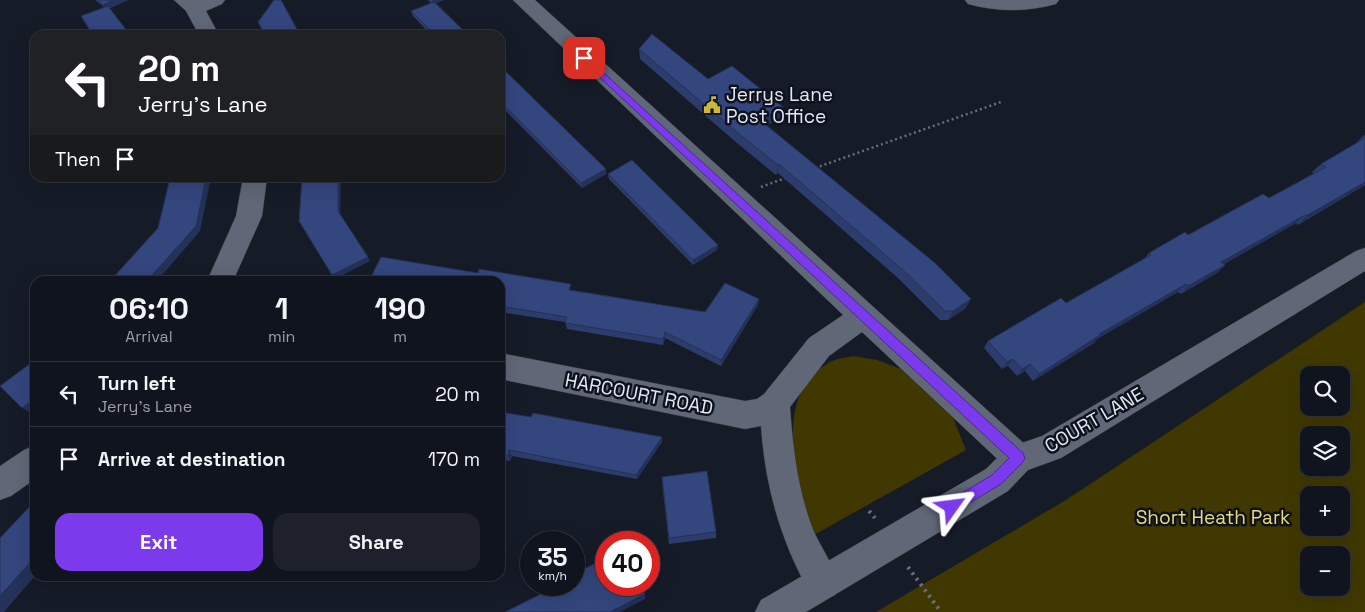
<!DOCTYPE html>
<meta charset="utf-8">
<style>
:root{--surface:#10141e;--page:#1e212b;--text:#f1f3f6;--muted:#9c9ea4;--line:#30333c;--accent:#7c3aed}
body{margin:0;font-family:"Space Grotesk",sans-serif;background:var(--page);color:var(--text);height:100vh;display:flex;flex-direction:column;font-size:19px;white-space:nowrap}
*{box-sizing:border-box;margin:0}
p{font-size:16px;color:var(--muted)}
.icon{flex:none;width:28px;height:28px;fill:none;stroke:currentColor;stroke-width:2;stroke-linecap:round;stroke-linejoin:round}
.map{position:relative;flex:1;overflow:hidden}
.side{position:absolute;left:30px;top:276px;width:475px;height:305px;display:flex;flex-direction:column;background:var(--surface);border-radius:15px;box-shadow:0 5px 20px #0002,0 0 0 1px var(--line)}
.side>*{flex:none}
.top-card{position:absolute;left:30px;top:30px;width:475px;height:152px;border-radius:15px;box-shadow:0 5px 20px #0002,0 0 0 1px var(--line);background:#202124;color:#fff;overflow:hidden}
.tools{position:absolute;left:1300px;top:366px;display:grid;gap:10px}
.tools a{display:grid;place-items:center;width:50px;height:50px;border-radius:10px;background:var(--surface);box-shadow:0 5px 20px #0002,0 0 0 1px var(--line);font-size:25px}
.speed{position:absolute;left:520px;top:531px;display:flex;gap:10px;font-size:25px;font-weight:700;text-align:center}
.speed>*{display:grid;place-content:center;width:65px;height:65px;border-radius:50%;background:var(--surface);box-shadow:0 5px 20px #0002,0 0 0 1px var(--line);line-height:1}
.speed small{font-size:12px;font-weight:400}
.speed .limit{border:8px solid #d22;background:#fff;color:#111}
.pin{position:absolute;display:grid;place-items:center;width:42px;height:42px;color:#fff;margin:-21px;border-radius:10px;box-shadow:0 2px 8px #0006}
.me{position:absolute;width:55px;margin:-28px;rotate:59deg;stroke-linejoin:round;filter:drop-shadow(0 0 4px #0008)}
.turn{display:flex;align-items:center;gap:18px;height:105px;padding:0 25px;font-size:22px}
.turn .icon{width:65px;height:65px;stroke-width:2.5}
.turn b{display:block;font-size:35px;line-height:42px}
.then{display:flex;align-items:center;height:48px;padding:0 25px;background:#0003;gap:10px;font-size:19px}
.eta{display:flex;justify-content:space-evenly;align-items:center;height:85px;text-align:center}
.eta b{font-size:30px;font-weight:700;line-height:35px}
.button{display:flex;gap:10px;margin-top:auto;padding:10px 25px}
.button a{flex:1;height:58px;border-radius:15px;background:var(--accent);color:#fff;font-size:20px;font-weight:700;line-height:58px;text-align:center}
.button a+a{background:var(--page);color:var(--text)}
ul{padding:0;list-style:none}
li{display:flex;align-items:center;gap:15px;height:65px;padding:0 25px;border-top:1px solid var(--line)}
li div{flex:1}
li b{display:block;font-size:19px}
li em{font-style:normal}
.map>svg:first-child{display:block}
.green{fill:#403800;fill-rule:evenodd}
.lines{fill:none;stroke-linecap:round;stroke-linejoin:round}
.minor-casing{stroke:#343841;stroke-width:1}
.tertiary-casing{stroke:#343841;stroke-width:1}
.path-far1{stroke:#686d78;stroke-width:2.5;stroke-dasharray:2 3;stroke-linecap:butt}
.path{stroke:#686d78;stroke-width:4;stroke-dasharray:2.5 4.5;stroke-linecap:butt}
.minor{fill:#606776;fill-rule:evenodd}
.tertiary{fill:#606776;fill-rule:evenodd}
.wall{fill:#2c3c6c}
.shaded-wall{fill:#243158}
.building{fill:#33467d;stroke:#243158}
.route{fill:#7c3aed;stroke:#51269a}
.labels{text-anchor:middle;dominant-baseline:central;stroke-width:5;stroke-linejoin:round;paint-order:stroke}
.poi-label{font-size:19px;fill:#e3e7f0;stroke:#0d121e;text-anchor:start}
.street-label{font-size:19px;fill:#e3e7f0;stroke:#0d121e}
.park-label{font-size:19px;fill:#eada74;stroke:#0d121e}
</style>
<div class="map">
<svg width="1365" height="612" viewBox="0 0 1365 612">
<rect width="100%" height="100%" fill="#161b28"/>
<path class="green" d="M1365,302V612H876L1066,500ZM1309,375H1341V408H1309ZM1309,435H1341V468H1309ZM1309,495H1341V528H1309ZM1309,555H1341V588H1309Z
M853,356L877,360L901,369L953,418L966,450L812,536L807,527C798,474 771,395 830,362C837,358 846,358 853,356Z"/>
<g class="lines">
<g class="minor-casing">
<path id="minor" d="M174,0H225L222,4L206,11L219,35H199L186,11Z
M513,0H535L1029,448L1034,458L1029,468L1018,473L1007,468L862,332L829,356L790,407C793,449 798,492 814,532C822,549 833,565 840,583L835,595L823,600L811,595C781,542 765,487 761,426L745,429L500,379V353L745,401L757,399L764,394L809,338L843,315Z
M965,0H1059L1056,4C1027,12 997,12 968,4Z
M243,178H267L262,216L233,281H207L236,216Z
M35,445V479L11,496L0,500V466L24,450Z"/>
</g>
<g class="tertiary-casing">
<path id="tertiary" d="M1365,248V271L1061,458L1028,470L1008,491L806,612H755L761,600L986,469L1007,448L1042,436L1356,251Z"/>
</g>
<path class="path-far1" d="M815,168L1001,102
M761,187L788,177"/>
<path class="path" d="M869,511L875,518
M908,567L941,612"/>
<use href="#minor" class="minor"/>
<use href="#tertiary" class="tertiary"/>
</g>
<path class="wall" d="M95,0H128L110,8L104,7Z
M428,0H444L436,3L468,35H431L413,16L411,11L431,3Z
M639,49L708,79L783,107L782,117L766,126L966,308L948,320H940L899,279L778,173L776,175L737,143L640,59Z
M500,66L606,169V174L582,188L500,105Z
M1364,135H1365V185L1298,225L1296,223L1224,264L1225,265L1217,273L1181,294L1178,292L1097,339L1094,343L1033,381L1025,371L1017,376L1008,366L1002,369L984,348L988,341L1066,303L1145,258L1149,253L1188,235L1269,198L1314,174L1312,172L1321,164L1355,144Z
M608,174L718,245L717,250L693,265L609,179Z
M500,281L572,290L705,312L759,299L758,305L721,366L665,338L663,345L567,329L565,322L500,312Z
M500,412L531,417L662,437V442L637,479L512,456L510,461L500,459Z
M662,483L716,532V538L669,544Z"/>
<path class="shaded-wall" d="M113,0H128L107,10L103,5Z
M432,0H444L433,5Z
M783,107L782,117L758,130L760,120Z
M779,164L778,173L776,175L778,165Z
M606,169V174L582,188L581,183Z
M206,178H211L200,231L157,281H147Z
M338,178H341L340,216L338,211Z
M1365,182V185L1298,225L1306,216Z
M1305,215L1296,223L1214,270L1221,262Z
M718,245L717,250L693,265V260Z
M368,257L370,261L335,279L332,275Z
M1225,265L1217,273L1181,294L1188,286Z
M1186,284L1178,292L1097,339L1094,343L1033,381L1039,374L1099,334Z
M759,299L758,305L721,366V360Z
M971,299L966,308L948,320L953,311Z
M665,332V338L663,345V339Z
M1013,359L1008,366L1002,369L1007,362Z
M1030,364L1025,371L1017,376L1022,369Z
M35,398V407L29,412L22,408Z
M662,437V442L637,479L636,475Z
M509,450L512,456L510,461L508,456Z
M35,557V576L4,612H0V596Z
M645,594V599L620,612H610Z"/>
<path class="building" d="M98,0H113L103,5Z
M274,0H281L300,35H265L258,22Z
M434,2L468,35H435L411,11Z
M108,6L130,35H93L81,16Z
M652,34L708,79L732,66L783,107L760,120L935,263L971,299L953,311H945L903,270L779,164L778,165L738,133L639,49Z
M500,66L606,169L581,183L500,101Z
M1365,138V182L1306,216L1305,215L1221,262L1225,265L1188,286L1186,284L1099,334L1100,335L1039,374L1030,364L1022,369L1013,359L1007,362L988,341L1061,298L1066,303L1151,255L1149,253L1185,232L1188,235L1263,194L1269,198L1293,185L1326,167L1321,164Z
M632,160L718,245L693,260L608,174Z
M170,178H206L196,226L147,281H110L158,228Z
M302,178H338V211L368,257L332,275L299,221Z
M381,257L478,273L479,269L571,284L569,290L705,312L725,283L759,299L721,360L665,332L663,339L565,323L567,317L500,306V281H369Z
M35,360V398L22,408L0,386Z
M500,412L531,417L533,413L662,437L636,475L509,450L508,456L500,454Z
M707,471L716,532L669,538L662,477Z
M35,501V557L0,596V538Z
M606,558V585H640L645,594L610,612H505L559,585H574V574Z"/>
<path class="route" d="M584,55L1023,453L1025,458L1023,462L1001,484L956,511L952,513L947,511L945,507L947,502L992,475L1009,458L581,60V56Z"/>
<defs>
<g id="civic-bare" transform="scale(1.35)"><path d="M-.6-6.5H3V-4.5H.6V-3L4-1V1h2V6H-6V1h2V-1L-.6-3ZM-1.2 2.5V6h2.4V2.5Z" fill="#ccb938" stroke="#0d121e" stroke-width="2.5" paint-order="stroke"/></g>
</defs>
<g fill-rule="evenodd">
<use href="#civic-bare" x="712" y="105"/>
</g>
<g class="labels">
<g class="poi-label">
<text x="726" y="94">Jerrys Lane<tspan x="726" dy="22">Post Office</tspan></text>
</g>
<g class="street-label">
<text transform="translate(639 394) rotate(11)">HARCOURT ROAD</text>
<text transform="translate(1094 420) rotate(-30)">COURT LANE</text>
</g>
<g class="park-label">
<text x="1213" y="517">Short Heath Park</text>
</g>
</g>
</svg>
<div class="tools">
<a><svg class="icon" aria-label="search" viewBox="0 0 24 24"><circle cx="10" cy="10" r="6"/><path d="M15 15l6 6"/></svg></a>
<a><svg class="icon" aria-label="layers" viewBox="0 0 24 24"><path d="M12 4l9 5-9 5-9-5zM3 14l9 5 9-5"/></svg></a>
<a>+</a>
<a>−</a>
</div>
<div class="speed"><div>35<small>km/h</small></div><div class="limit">40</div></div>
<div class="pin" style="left:584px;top:58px;background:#d93025"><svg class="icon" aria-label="arrive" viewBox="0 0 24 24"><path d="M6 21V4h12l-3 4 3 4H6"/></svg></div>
<svg class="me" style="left:952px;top:507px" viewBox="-20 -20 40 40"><path d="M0-17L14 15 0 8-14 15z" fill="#7c3aed" stroke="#fff" stroke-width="4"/></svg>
<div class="top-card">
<div class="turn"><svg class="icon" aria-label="left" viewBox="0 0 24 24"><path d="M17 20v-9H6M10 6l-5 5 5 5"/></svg><div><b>20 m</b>Jerry's Lane</div></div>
<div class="then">Then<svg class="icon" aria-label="arrive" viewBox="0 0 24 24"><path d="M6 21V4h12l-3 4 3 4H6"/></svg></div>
</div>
<section class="side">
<div class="eta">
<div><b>06:10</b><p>Arrival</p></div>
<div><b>1</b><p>min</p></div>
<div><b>190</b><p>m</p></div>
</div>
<ul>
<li><svg class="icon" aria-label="left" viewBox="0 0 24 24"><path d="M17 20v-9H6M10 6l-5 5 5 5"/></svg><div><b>Turn left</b><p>Jerry's Lane</p></div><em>20 m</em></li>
<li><svg class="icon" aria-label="arrive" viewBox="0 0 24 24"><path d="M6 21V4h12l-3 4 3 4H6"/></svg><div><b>Arrive at destination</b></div><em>170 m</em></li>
</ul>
<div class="button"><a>Exit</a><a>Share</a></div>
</section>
</div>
